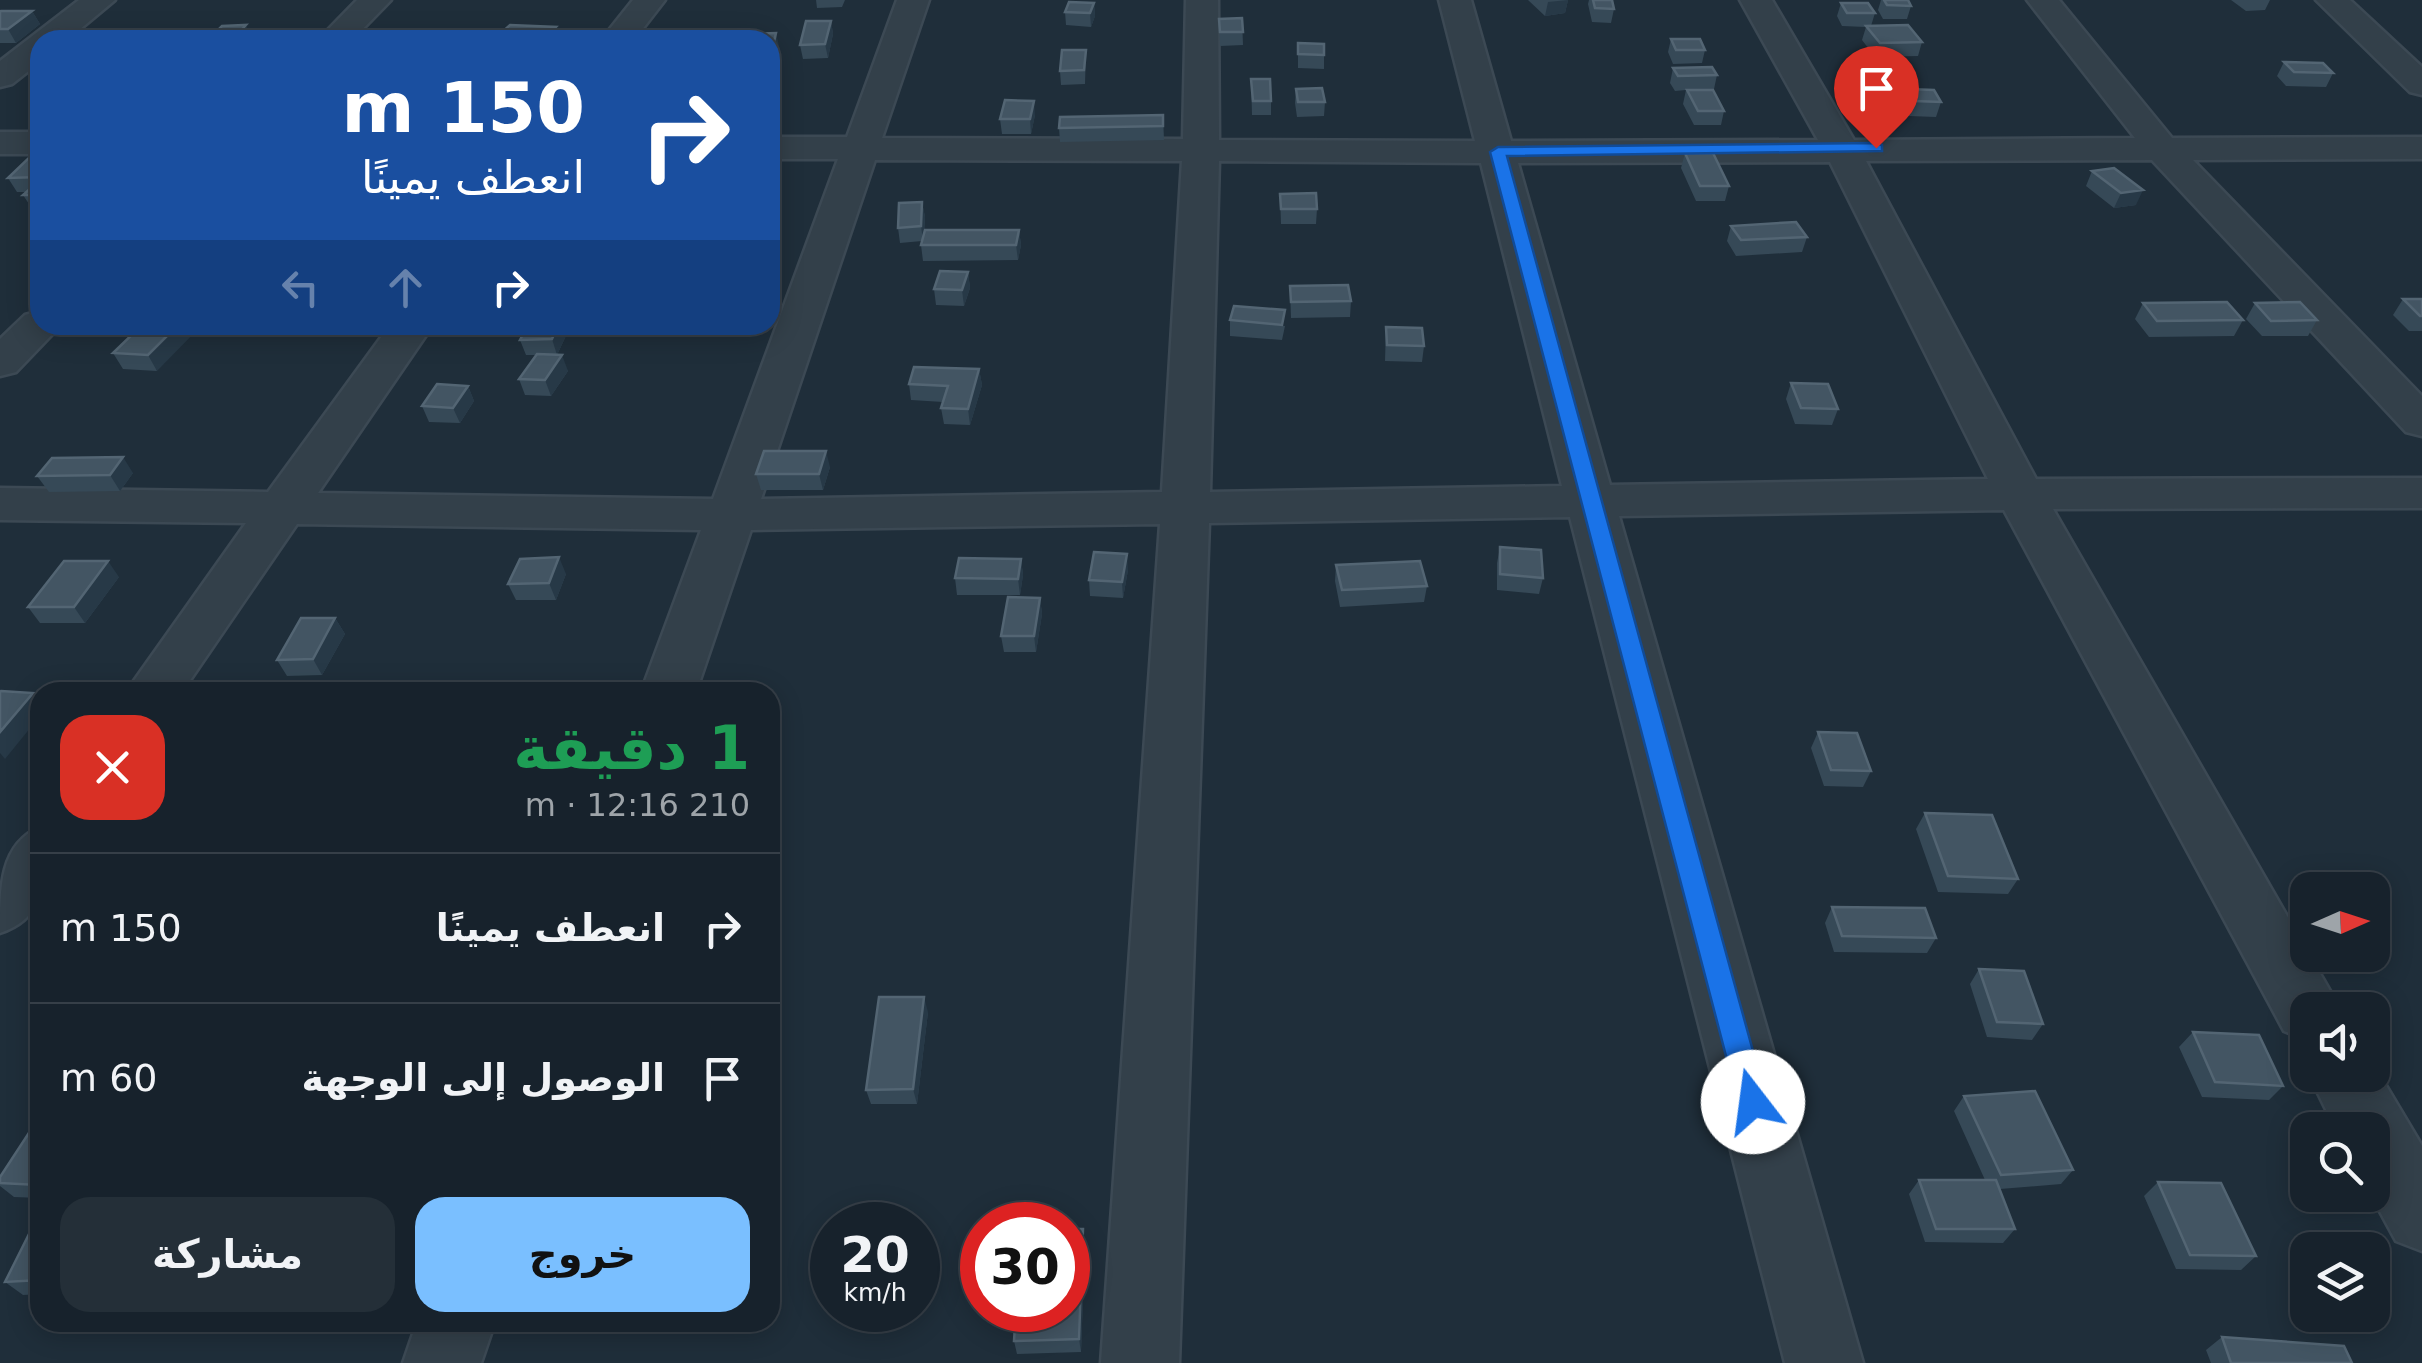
<!DOCTYPE html>
<html lang="ar">
<meta charset="utf-8">
<style>
:root{--surface:#17222c;--page:#242f38;--text:#f1f3f6;--muted:#9ea4a9;--line:#363f48;--accent:#7abfff}
body{margin:0;font-family:"DejaVu Sans",Cairo,sans-serif;background:var(--page);color:var(--text);direction:rtl;height:100vh;display:flex;flex-direction:column;font-size:38px;white-space:nowrap}
*{box-sizing:border-box;margin:0}
p{font-size:32px;color:var(--muted)}
.icon{flex:none;width:55px;height:55px;fill:none;stroke:currentColor;stroke-width:2;stroke-linecap:round;stroke-linejoin:round}
.map{position:relative;flex:1;overflow:hidden;direction:ltr}
.panel{position:absolute;left:30px;top:682px;width:750px;height:650px;display:flex;flex-direction:column;background:var(--surface);border-radius:30px;box-shadow:0 5px 25px #0003,0 0 0 2px var(--line);direction:rtl}
.panel>*{flex:none}
.guide{position:absolute;left:30px;top:30px;width:750px;height:305px;border-radius:30px;box-shadow:0 5px 25px #0003,0 0 0 2px var(--line);direction:rtl;background:#1a4fa0;color:#fff;overflow:hidden}
.needle{width:65px;rotate:87deg}
.fabs{position:absolute;left:2290px;top:872px;display:grid;gap:20px}
.fabs a{display:grid;place-items:center;width:100px;height:100px;border-radius:20px;background:var(--surface);box-shadow:0 5px 25px #0003,0 0 0 2px var(--line);font-size:50px}
.speed{position:absolute;left:810px;top:1202px;display:flex;gap:20px;font-size:50px;font-weight:700;text-align:center}
.speed>*{display:grid;place-content:center;width:130px;height:130px;border-radius:50%;background:var(--surface);box-shadow:0 5px 25px #0003,0 0 0 2px var(--line);line-height:1}
.speed small{font-size:25px;font-weight:400}
.speed .limit{border:15px solid #d22;background:#fff;color:#111}
.pin{position:absolute;display:grid;place-items:center;width:85px;height:85px;color:#fff;margin:-102px -42px;border-radius:50% 50% 50% 0;rotate:-45deg;box-shadow:0 0 10px #0007}
.pin .icon{rotate:45deg}
.me{position:absolute;width:110px;margin:-55px;rotate:345deg;stroke-linejoin:round;filter:drop-shadow(0 0 8px #0008)}
.turn{display:flex;align-items:center;gap:35px;height:210px;padding:0 30px;font-size:45px}
.turn .icon{width:130px;height:130px;stroke-width:2.5}
.turn b{display:block;font-size:70px;line-height:85px}
.lanes{display:flex;align-items:center;height:95px;padding:0 30px;background:#0003;justify-content:center;gap:50px;direction:ltr}
.lanes .off{opacity:.35}
.round{display:grid;place-items:center;flex:none;width:105px;height:105px;border-radius:30px;background:var(--page)}
.overview{display:flex;align-items:center;justify-content:space-between;height:170px;padding:0 30px}
h1{font-size:60px;font-weight:700;line-height:75px;color:#1e9e55}
.cta{display:flex;gap:20px;margin-top:auto;padding:20px 30px}
.cta a{flex:1;height:115px;border-radius:30px;background:var(--accent);color:#111;font-size:40px;font-weight:700;line-height:115px;text-align:center}
.cta a+a{background:var(--page);color:var(--text)}
ul{padding:0;list-style:none}
li{display:flex;align-items:center;gap:30px;height:150px;padding:0 30px;border-top:2px solid var(--line)}
li div{flex:1}
li b{display:block;font-size:38px}
li em{font-style:normal}
.map>svg:first-child{display:block}
.lines{fill:none;stroke-linecap:round;stroke-linejoin:round}
.minor-casing{stroke:#3c4954;stroke-width:5}
.minor{fill:#33404a;fill-rule:evenodd}
.wall{fill:#364957}
.shaded-wall{fill:#273947}
.building{fill:#435563;stroke:#536573;stroke-width:2.5}
.route{fill:#1a73e8;stroke:#114b97;stroke-width:2.5}
</style>
<div class="map">
<svg width="2422" height="1363" viewBox="0 0 2422 1363">
<rect width="100%" height="100%" fill="#1f2e3a"/>
<g class="lines">
<g class="minor-casing">
<path id="minor" d="M79,0H115L67,40H40V62L12,84L0,87V61Z
M357,0H391L352,40H318Z
M633,0H665L634,40H601Z
M897,0H929L882,138L1183,139L1186,0H1218L1219,140L1475,141L1439,0H1471L1511,141L1818,140L1740,0H1772L1854,140L2135,138L2027,0H2059L2172,138L2422,137V159L2193,160L2422,396V436L2406,432L2152,160L1866,161L2036,479L2422,478V508L2053,509L2341,1010H2308V1040L2284,1031L2004,510L1619,516L1863,1363H1785L1570,517L1209,523L1179,1363H1101L1160,524L751,530L696,692H641L701,530L297,524L182,692H126L246,523L0,520V488L268,492L390,325H433L318,493L713,499L838,159H770V137H847ZM875,160L1182,161L1162,492L761,499ZM1219,161L1481,163L1562,486L1210,492ZM1830,162L1988,479L1610,485L1518,163Z
M2316,0H2350L2422,67V95L2410,92Z
M0,132H40V154H0Z
M40,311V325H61L16,372L0,376V339L25,315Z
M40,827C40,874 53,915 0,933C0,887 0,844 40,827Z
M2372,1062L2422,1146V1251L2396,1241L2371,1195L2372,1130H2336L2309,1075H2372Z
M417,1322H495L481,1363H403Z"/>
</g>
<use href="#minor" class="minor"/>
</g>
<path class="wall" d="M816,0H845L842,7L817,8Z
M1528,0H1568L1565,13L1545,16Z
M1589,0H1612L1614,9L1611,23L1592,22L1588,4Z
M1881,0H1908L1911,6L1907,19H1883L1878,10Z
M2231,0H2270L2265,10L2246,11Z
M1094,3L1095,16L1091,27L1066,25L1065,12Z
M1841,3L1875,13L1871,26L1922,42L1918,56L1875,57L1862,40L1866,27L1842,26L1837,16Z
M32,11L40,24L16,43H0V12Z
M1242,18L1243,45L1220,46L1219,19Z
M831,21L833,34L828,58L803,59L800,45Z
M556,27L559,40H501L499,35Z
M1671,39L1705,50L1702,63L1673,64L1668,52Z
M1298,43L1324,44V69L1298,68Z
M1086,50L1085,84L1061,85L1060,71Z
M2284,62L2333,73L2326,87L2286,86L2277,76Z
M1673,68L1717,75L1714,89L1696,90L1724,111L1721,125H1694L1683,104L1686,90L1675,91L1670,83Z
M1251,79L1271,101V115H1252Z
M1296,89L1325,102L1324,116L1297,117L1295,103Z
M1907,89L1941,102L1936,117L1909,116L1902,103Z
M1035,115L1031,134H1002L1000,119Z
M1163,115L1164,140L1060,142L1059,128Z
M1685,153L1729,186L1725,201H1696L1681,168Z
M40,154V210H33L23,195L27,192H17L8,178Z
M2092,171L2136,205L2114,208L2086,186Z
M1280,194L1317,209L1316,224H1281Z
M922,202L925,217L924,234L1019,230L1021,245L1018,260L923,261L921,245L922,241L900,243L898,228Z
M1731,226L1807,237L1802,252L1736,256L1727,241Z
M968,272L970,288L964,306L936,305L934,289Z
M1290,286L1351,301L1350,317L1291,318Z
M2403,299H2422V331H2409L2393,315Z
M2143,303L2243,320L2234,336L2149,337L2135,319Z
M2255,303L2317,320L2308,336H2262L2246,319Z
M1230,320L1285,326L1282,340L1230,336Z
M142,325L157,371L123,369L113,353Z
M528,325H571L557,355L568,371L551,396L525,395L519,379L536,355H526L520,340Z
M1386,327L1424,346L1422,362L1385,361Z
M979,369L982,385L970,425L944,424L941,408L943,402L911,400L909,384Z
M1791,383L1838,409L1832,425L1795,424L1786,399Z
M468,386L474,401L460,423L429,422L422,406Z
M830,467L823,490H761L756,474Z
M133,473L120,491L49,492L37,476Z
M1500,547L1543,578L1539,594L1497,590V563Z
M1021,559L1023,575L1020,595H957L955,578Z
M1336,565L1427,586L1424,602L1340,607L1335,581Z
M1128,570L1123,598L1090,596L1089,580Z
M566,574L556,600H516L508,584Z
M119,577L85,623H40L28,607Z
M1040,598L1042,614L1036,652H1004L1001,636Z
M335,618L345,634L322,675L287,676L277,660Z
M1818,732L1871,771L1863,787L1824,786L1811,748Z
M1925,813L2018,879L2008,894L1938,892L1916,829Z
M1832,907L1936,938L1927,953L1834,952L1825,923Z
M1979,969L2043,1024L2032,1040L1987,1037L1970,984Z
M928,1012L917,1104H871L866,1090Z
M2193,1032L2283,1086L2269,1100L2202,1097L2179,1047Z
M1964,1096L2073,1170L2061,1184L2000,1189L2015,1229L2003,1243L1925,1242L1909,1194L1919,1180H1985L1954,1111Z
M40,1116V1198L14,1197L0,1186V1177Z
M2158,1182L2256,1256L2241,1270L2176,1269L2144,1196Z
M40,1212V1294L23,1295L5,1282Z
M1085,1243L1081,1352L1017,1354L1014,1341Z
M2222,1337L2352,1363H2211L2206,1350Z"/>
<path class="shaded-wall" d="M1568,0L1565,13L1545,16L1548,2Z
M1094,3L1095,16L1091,27L1090,13Z
M32,11L40,24L16,43L8,29Z
M831,21L833,34L828,58L825,44Z
M246,25L252,39L251,40H232Z
M556,27L559,40H547L546,37Z
M444,31L447,40H437Z
M776,33L779,46L774,69L771,55Z
M1034,101L1035,115L1031,134L1030,119Z
M2143,190L2136,205L2114,208L2121,193Z
M922,202L925,217L923,241L921,226Z
M1019,230L1021,245L1018,260L1016,245Z
M776,232L780,247L770,271V247Z
M968,272L970,288L964,306L962,290Z
M178,325H202L157,371L148,355Z
M558,325H571L557,355L552,339Z
M562,355L568,371L551,396L545,380Z
M979,369L982,385L970,425L968,409Z
M468,386L474,401L460,423L453,408Z
M826,451L830,467L823,490L819,474Z
M123,457L133,473L120,491L110,475Z
M1127,554L1128,570L1123,598L1122,582Z
M559,557L566,574L556,600L549,583Z
M1021,559L1023,575L1020,595L1018,579Z
M108,561L119,577L85,623L74,607Z
M1040,598L1042,614L1036,652L1034,636Z
M335,618L345,634L322,675L313,659Z
M33,693L40,702V716L5,759L0,753V732Z
M924,997L928,1012L917,1104L913,1089Z
M1083,1229L1085,1243L1081,1352L1079,1339Z"/>
<path class="building" d="M1593,0H1612L1614,9L1595,8Z
M1884,0H1908L1911,6L1887,5Z
M1069,2L1094,3L1090,13L1065,12Z
M1841,3H1868L1875,13H1847Z
M1,11H32L8,29H0V12Z
M1242,18L1243,32H1220L1219,19Z
M806,21H831L825,44L800,45Z
M246,25L232,40H208L222,26Z
M510,25L556,27L546,37L499,35Z
M1908,25L1922,42L1880,43L1866,26Z
M444,31L437,40H414L420,32Z
M776,33L771,55L770,40H746L748,34Z
M1671,39H1700L1705,50H1676Z
M1298,43L1324,44V55L1298,54Z
M1062,50H1086L1084,70L1060,71Z
M2284,62L2323,63L2333,73L2294,72Z
M1712,67L1717,75L1678,76L1673,68Z
M1251,79H1270L1271,101H1253Z
M1322,88L1325,102H1298L1296,89Z
M1907,89L1934,90L1941,102L1914,101Z
M1687,90H1713L1724,111H1698Z
M1005,100L1034,101L1030,119H1000Z
M1163,115V126L1059,128L1060,117Z
M1685,153H1713L1729,186H1700Z
M33,154H40V177L8,178Z
M2114,168L2143,190L2121,193L2092,171Z
M40,180V195H23Z
M1316,193L1317,209H1281L1280,194Z
M922,202L921,226L898,228L899,203Z
M1796,222L1807,237L1741,240L1731,226Z
M925,230H1019L1016,245H921Z
M770,232H776L770,247Z
M940,271L968,272L962,290L934,289Z
M1348,285L1351,301L1291,302L1290,286Z
M2403,299H2422V316H2420Z
M2227,302L2243,320L2157,321L2143,303Z
M2300,302L2317,320L2271,321L2255,303Z
M1234,306L1285,310L1282,325L1230,320Z
M142,325H178L148,355L113,353Z
M528,325H558L552,339L520,340Z
M1386,327L1422,328L1424,346L1387,345Z
M537,354L562,355L545,380L519,379Z
M914,367L979,369L968,409L941,408L948,386L909,384Z
M1791,383L1828,384L1838,409L1801,408Z
M437,384L468,386L453,408L422,406Z
M764,451H826L819,474H756Z
M123,457L110,475L37,476L52,458Z
M1500,547L1541,550L1543,578L1500,574Z
M1094,552L1127,554L1122,582L1089,580Z
M559,557L549,583L508,584L520,559Z
M959,558L1021,559L1018,579L955,578Z
M64,561H108L74,607H28Z
M1420,561L1427,586L1342,590L1336,565Z
M1008,597L1040,598L1034,636H1001Z
M301,618H335L313,659L277,660Z
M1,691L33,693L0,732V692Z
M1818,732L1857,733L1871,771L1831,770Z
M1925,813L1992,815L2018,879L1948,876Z
M1832,907L1925,908L1936,938L1842,936Z
M1979,969L2024,971L2043,1024L1997,1022Z
M879,997H924L913,1089L866,1090Z
M2193,1032L2259,1035L2283,1086L2215,1082Z
M2035,1091L2073,1170L2001,1175L1964,1096Z
M40,1116V1182L38,1185L0,1183V1177Z
M1919,1180H1996L2015,1229H1936Z
M2158,1182L2221,1183L2256,1256L2190,1255Z
M40,1212V1280L5,1282Z
M1068,1229H1083L1079,1339L1014,1341L1016,1310H1068Z
M2222,1337L2344,1346L2352,1363H2231Z"/>
<path class="route" d="M1876,143L1882,145V151L1507,156L1767,1102L1763,1111L1753,1115L1743,1111L1738,1102L1490,152L1498,147Z"/>
</svg>
<div class="fabs">
<a><svg class="needle" viewBox="-14 -14 28 28"><path d="M0-13l5 13h-10z" fill="#e53935"/><path d="M0 13l5-13h-10z" fill="#9ea4a9"/></svg></a>
<a><svg class="icon" aria-label="sound" viewBox="0 0 24 24"><path d="M4 9h4l5-4v14l-5-4H4zM17 9q2 3 0 6"/></svg></a>
<a><svg class="icon" aria-label="search" viewBox="0 0 24 24"><circle cx="10" cy="10" r="6"/><path d="M15 15l6 6"/></svg></a>
<a><svg class="icon" aria-label="layers" viewBox="0 0 24 24"><path d="M12 4l9 5-9 5-9-5zM3 14l9 5 9-5"/></svg></a>
</div>
<div class="speed"><div>20<small>km/h</small></div><div class="limit">30</div></div>
<div class="pin" style="left:1876px;top:148px;background:#d93025"><svg class="icon" aria-label="arrive" viewBox="0 0 24 24"><path d="M6 21V4h12l-3 4 3 4H6"/></svg></div>
<svg class="me" style="left:1753px;top:1102px" viewBox="-20 -20 40 40"><circle r="19" fill="#fff"/><path d="M0-13L10 11 0 6-10 11z" fill="#1a73e8"/></svg>
<div class="guide">
<div class="turn"><svg class="icon" aria-label="right" viewBox="0 0 24 24"><path d="M7 20v-9h11M14 6l5 5-5 5"/></svg><div><b>150 m</b>انعطف يمينًا</div></div>
<div class="lanes"><svg class="icon off" aria-label="left" viewBox="0 0 24 24"><path d="M17 20v-9H6M10 6l-5 5 5 5"/></svg><svg class="icon off" aria-label="ahead" viewBox="0 0 24 24"><path d="M12 20V5M6 11l6-6 6 6"/></svg><svg class="icon" aria-label="right" viewBox="0 0 24 24"><path d="M7 20v-9h11M14 6l5 5-5 5"/></svg></div>
</div>
<section class="panel">
<div class="overview"><div><h1>1 دقيقة</h1><p>210 m · 12:16</p></div><a class="round" style="background:#d93025;color:#fff"><svg class="icon" aria-label="close" viewBox="0 0 24 24"><path d="M6 6l12 12M18 6L6 18"/></svg></a></div>
<ul>
<li><svg class="icon" aria-label="right" viewBox="0 0 24 24"><path d="M7 20v-9h11M14 6l5 5-5 5"/></svg><div><b>انعطف يمينًا</b></div><em>150 m</em></li>
<li><svg class="icon" aria-label="arrive" viewBox="0 0 24 24"><path d="M6 21V4h12l-3 4 3 4H6"/></svg><div><b>الوصول إلى الوجهة</b></div><em>60 m</em></li>
</ul>
<div class="cta"><a>خروج</a><a>مشاركة</a></div>
</section>
</div>
